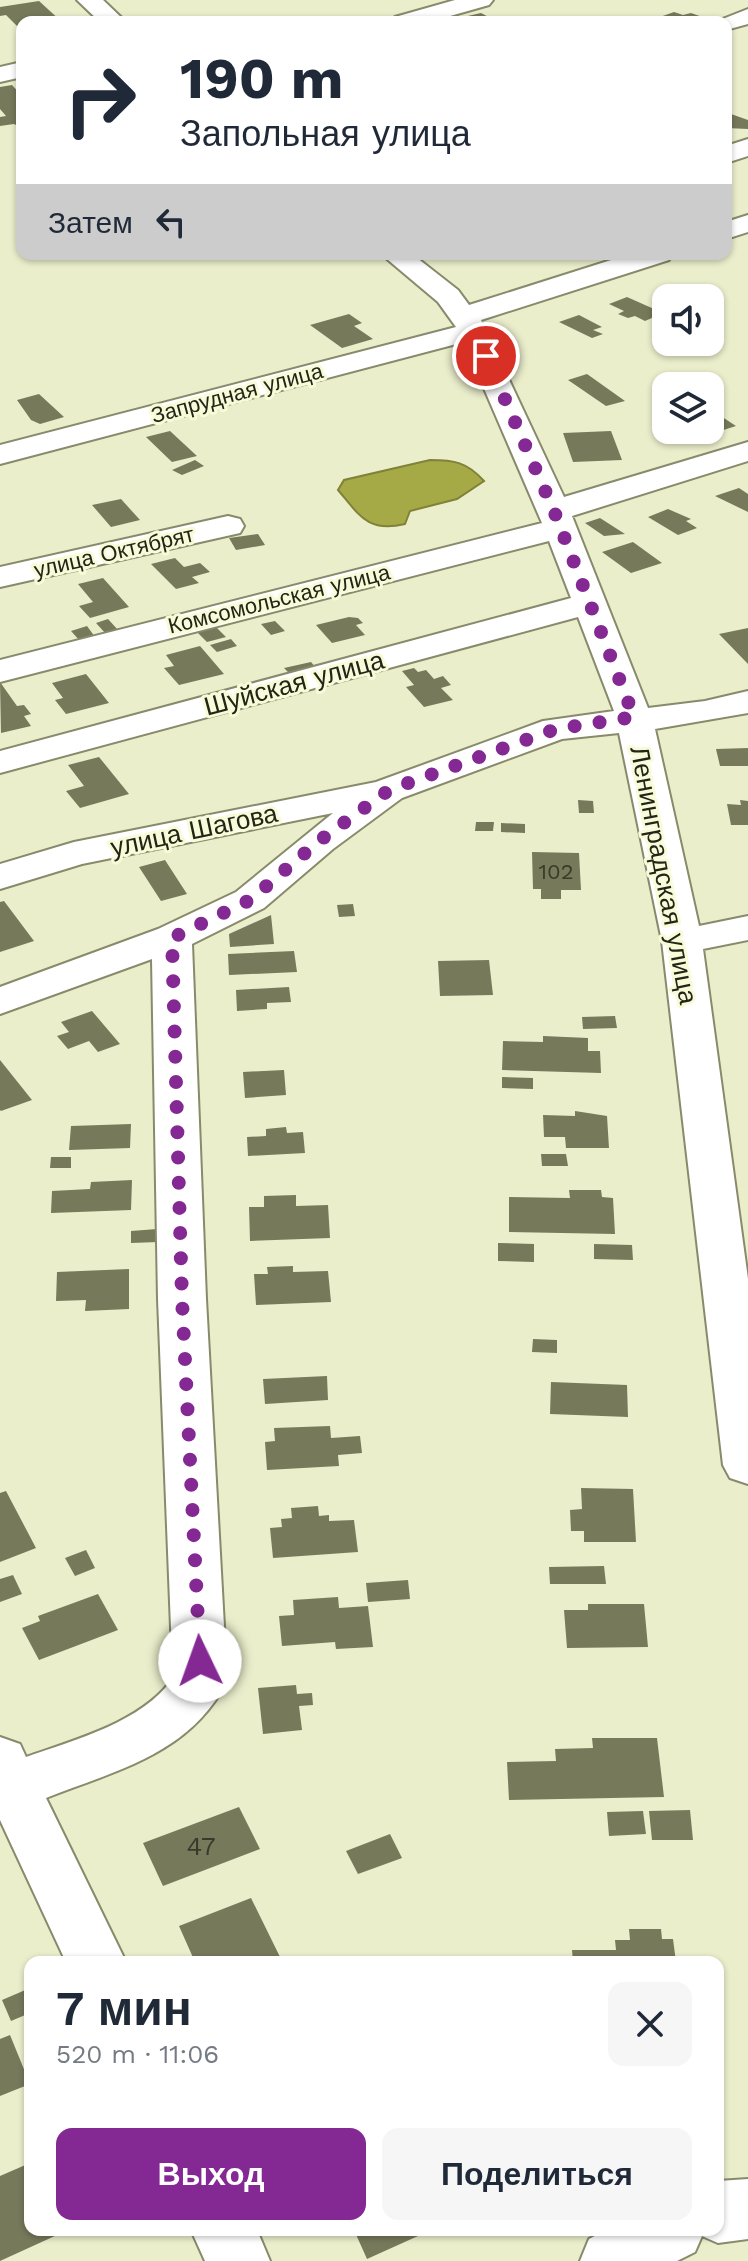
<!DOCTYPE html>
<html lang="ru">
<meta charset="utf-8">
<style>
:root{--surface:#fff;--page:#f6f6f7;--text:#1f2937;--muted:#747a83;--accent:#842894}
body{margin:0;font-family:"Work Sans",sans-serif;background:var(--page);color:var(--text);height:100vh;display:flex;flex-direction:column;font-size:30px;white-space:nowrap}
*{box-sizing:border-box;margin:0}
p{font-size:26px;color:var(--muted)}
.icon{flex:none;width:44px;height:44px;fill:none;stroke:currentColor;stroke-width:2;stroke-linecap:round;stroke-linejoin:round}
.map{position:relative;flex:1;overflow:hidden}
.drawer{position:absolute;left:24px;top:1956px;width:700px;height:280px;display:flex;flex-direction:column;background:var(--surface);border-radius:16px;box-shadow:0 2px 6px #0004}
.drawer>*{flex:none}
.banner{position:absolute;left:16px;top:16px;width:716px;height:244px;border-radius:16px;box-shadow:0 2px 6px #0004;background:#fff;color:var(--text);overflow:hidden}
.tools{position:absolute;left:652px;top:284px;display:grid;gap:16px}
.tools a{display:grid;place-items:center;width:72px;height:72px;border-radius:16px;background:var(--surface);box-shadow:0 2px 6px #0004;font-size:40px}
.pin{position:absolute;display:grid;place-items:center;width:68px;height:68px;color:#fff;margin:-34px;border:4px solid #fff;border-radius:50%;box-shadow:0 2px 8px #0007}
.me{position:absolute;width:88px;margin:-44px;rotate:357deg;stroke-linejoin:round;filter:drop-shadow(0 0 6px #0008)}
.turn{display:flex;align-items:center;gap:28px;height:168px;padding:0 32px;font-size:36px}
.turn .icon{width:104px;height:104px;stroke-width:2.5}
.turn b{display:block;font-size:56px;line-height:68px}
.then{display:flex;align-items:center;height:76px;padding:0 32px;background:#0003;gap:16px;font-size:30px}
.round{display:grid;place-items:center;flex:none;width:84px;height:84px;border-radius:16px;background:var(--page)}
.summary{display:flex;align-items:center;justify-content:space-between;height:136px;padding:0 32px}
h1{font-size:48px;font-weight:600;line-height:60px}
.primary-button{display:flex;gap:16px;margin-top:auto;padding:16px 32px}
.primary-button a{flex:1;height:92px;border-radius:16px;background:var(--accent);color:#fff;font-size:32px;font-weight:600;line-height:92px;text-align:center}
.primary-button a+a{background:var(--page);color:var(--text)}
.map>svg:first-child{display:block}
.water{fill:#a6aa46;stroke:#7f8238;stroke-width:2}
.building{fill:#77795b}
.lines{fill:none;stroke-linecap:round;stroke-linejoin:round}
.minor-casing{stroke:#888a6b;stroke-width:4}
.minor{fill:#fff;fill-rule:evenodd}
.route{stroke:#842894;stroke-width:14;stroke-dasharray:0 25.2}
.labels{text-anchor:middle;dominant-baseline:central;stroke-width:6;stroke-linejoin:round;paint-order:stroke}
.far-street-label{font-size:22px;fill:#242518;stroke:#f8fbd8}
.number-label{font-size:22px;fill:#393a29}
.street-label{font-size:26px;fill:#242518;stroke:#f8fbd8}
.near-number-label{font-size:26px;fill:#393a29}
</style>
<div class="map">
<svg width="748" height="2261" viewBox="0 0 748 2261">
<rect width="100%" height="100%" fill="#ebeecb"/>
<path class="water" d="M430,460C454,460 467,462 484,481L457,499L410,511L405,524C368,533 360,516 338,490L344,480Z"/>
<path class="building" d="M39,1L62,22H22V31L6,15L0,16V7Z
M674,12L683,15L691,13L708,19L675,22L660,17Z
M481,13L498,22H446V21Z
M12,85L22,96V128L14,124L0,126V117L6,116L0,109V87Z
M731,114L748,120V129L726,128V115Z
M627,297L663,313L645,321L635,316L628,318L618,314L624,311L609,304Z
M349,314L362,323L354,326L373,339L342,348L310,325Z
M579,315L602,327L593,330L603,334L592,338L559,322Z
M587,374L625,401L606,406L568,380Z
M39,394L64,417L40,424L31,420L17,400Z
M710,409L736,426L714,433L710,430Z
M170,431L197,456L172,462L146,437Z
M611,431L622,460L573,462L563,433Z
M195,460L204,466L182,475L172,470Z
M739,488L748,494V512L715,496Z
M121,499L140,520L111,527L92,505Z
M668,509L691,519L686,521L697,528L678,535L648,517Z
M600,518L625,534L604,536L585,523Z
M258,534L265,545L236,550L229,538Z
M633,542L662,563L631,573L602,552Z
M175,558L184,567L200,563L210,572L192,577L199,583L176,589L151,564Z
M103,578L129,607L90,618L79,606L93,602L78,584Z
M349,617L358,618L363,623L356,625L365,635L332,643L316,625Z
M108,619L118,630L106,634L96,623Z
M275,621L285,631L271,635L261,624Z
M87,626L95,637L80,641L71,631Z
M216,627L226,637L207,642L197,632Z
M748,628V664L719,634Z
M231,639L237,646L217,652L210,645Z
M200,646L224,674L179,685L164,668L174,666L166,655Z
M311,662L316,668L290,674L284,668Z
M414,668L418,672L426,670L434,679L443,676L451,685L441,688L453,700L424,707L406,687L414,685L402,671Z
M86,674L109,703L66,714L55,700L63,698L52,683Z
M0,682L17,706L24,705L31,714L24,716L31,726L1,733Z
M748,748V766H720L716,749Z
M99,757L129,794L80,808L66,791L84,786L68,765Z
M578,800L593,801L594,813H579Z
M740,800L748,801V825H731L727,804L741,805Z
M476,822H494L493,831H475Z
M501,823L525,824V833L501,832Z
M532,852L579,853L581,890H561V899H541V889H533Z
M165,860L187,894L161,901L139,867Z
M4,901L34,941L0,952V902Z
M353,904L355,916L339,917L337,905Z
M271,915L274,944L230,947L229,934Z
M294,951L297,972L229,975L228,954Z
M489,960L493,995L440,996L438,961Z
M289,987L291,1002L267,1003V1009L237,1011L236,990Z
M92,1011L120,1044L98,1052L89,1041L68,1049L57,1036L69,1032L61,1022Z
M615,1016L617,1028L583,1029L582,1017Z
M543,1036L588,1038V1051H600L601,1073L502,1070L503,1041L543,1042Z
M0,1060L32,1100L1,1111L0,1110Z
M284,1070L286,1095L245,1098L243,1072Z
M502,1077L533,1078V1089L502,1088Z
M575,1111L607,1116L609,1148H566L565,1137H544L543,1115L575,1116Z
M131,1124L130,1148L69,1150L71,1126Z
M286,1127L287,1133L303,1132L305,1153L248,1156L247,1137L266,1136V1129Z
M541,1154H566L568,1166H542Z
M51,1157H71V1168H50Z
M132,1180L131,1210L51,1213L52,1191L90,1189L91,1182Z
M569,1190H601L602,1197L613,1198L615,1234L509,1232V1197L570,1198Z
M296,1195V1206L328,1205L330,1238L250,1241L249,1207H264V1196Z
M157,1229L158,1242L131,1243V1231Z
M498,1243L534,1244V1262L498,1261Z
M594,1244L632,1245L633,1260L594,1259Z
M293,1266V1272L328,1271L331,1302L256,1305L254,1274H268L267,1267Z
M129,1269V1309L85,1311L86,1300L56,1301L57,1272Z
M533,1339L557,1340V1353L532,1352Z
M327,1376L328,1400L265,1404L263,1379Z
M551,1382L627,1385L628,1417L550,1414Z
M330,1426L331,1438L360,1436L362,1453L338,1455L339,1466L267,1470L265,1442L275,1441L274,1428Z
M581,1488L633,1489L636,1542H584V1531H571L570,1510L582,1509Z
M6,1491L36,1548L0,1562V1493Z
M318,1506L319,1516L329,1515V1521L354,1520L358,1552L273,1558L270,1528L282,1527L281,1519L292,1518L291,1508Z
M86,1550L95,1568L75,1576L65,1558Z
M604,1566L606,1584H550L549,1567Z
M13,1575L22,1594L0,1602V1579Z
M408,1580L410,1599L368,1602L366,1583Z
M98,1594L118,1630L39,1660L22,1628L40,1621L38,1616Z
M338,1597L339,1608L368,1606L373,1647L336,1649L335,1642L282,1646L279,1616L294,1615L293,1600Z
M588,1604H644L648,1647L567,1648L564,1610H588Z
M296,1685L297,1694L312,1693L313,1705L299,1706L302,1730L263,1734L258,1688Z
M592,1738H657L664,1797L509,1800L507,1762L556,1761L555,1749L593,1748Z
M239,1807L260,1849L163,1886L143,1843Z
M690,1810L693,1840H652L649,1811Z
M643,1811L646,1834L609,1836L607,1812Z
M390,1834L402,1858L358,1874L346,1851Z
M251,1898L281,1959L195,1962L179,1926Z
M629,1929H661L662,1939H673L676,1962H573L572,1950H616L615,1940H630Z
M30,1988V2013L11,2021L2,2000Z
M10,2035L30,2084L0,2096V2039Z
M30,2163V2230H68L0,2261V2176Z
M354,2230H415L418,2236L367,2259Z"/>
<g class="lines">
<g class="minor-casing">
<path id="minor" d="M77,0H103L126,22H100Z
M455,0H493L489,5L429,22H391L395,17Z
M748,9V24L726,30V22H715Z
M22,62V77L0,82V67Z
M748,139V156L726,163V146Z
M748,215V232L726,239V222Z
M381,254H412L458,290L469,305L630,254H673L669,260L481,320L564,497L748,442V461L572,516L648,708L705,701L748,691V713L655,729L699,926L748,916V940L703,949L748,1279V1484L730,1478L723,1465L662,941L619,733L562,739L402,798L333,849L264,908L192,944L206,1299L227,1681C190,1754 117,1770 46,1798L126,1962H66L0,1820V1737L20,1744L26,1757C74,1740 143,1722 173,1678L158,1299L152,959L0,1014V987L158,929L236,892L333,813L82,864L0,889V864L74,842L376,782L543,721L614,711L578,617L0,773V751L571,598L549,541L0,682V660L542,523L464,342L0,464V445L456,327L438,302Z
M228,516L240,519L244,526L240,533L0,587V567Z
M748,2179V2239L718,2243L702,2236L695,2252L677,2261H580L589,2239L606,2230H718V2181Z
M191,2230H257L270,2261H205Z"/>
</g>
<use href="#minor" class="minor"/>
</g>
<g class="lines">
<path class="route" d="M200,1661L182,1299L172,938L250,900L319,841L389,790L556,729L634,717L554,511L486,356"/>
</g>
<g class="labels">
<g class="far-street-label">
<text transform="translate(237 393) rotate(-15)">Запрудная улица</text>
<text transform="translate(114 552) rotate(-13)">улица Октябрят</text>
<text transform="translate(279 599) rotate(-14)">Комсомольская улица</text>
</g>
<g class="number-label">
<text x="556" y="871">102</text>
</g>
<g class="street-label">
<text transform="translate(294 683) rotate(-15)">Шуйская улица</text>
<text transform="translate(194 830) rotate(-12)">улица Шагова</text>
<text transform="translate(664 875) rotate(79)">Ленинградская улица</text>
</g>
<g class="near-number-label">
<text x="201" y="1846">47</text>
</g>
</g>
</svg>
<div class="tools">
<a><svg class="icon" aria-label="sound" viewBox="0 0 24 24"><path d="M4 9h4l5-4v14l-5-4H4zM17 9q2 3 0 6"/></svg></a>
<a><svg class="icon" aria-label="layers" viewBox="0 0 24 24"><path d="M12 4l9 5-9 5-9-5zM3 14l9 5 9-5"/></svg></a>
</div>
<div class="pin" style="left:486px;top:356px;background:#d93025"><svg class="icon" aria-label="arrive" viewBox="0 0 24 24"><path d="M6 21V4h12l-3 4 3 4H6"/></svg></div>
<svg class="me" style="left:200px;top:1661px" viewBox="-20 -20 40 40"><circle r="19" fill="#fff"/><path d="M0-13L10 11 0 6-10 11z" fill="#842894"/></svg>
<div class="banner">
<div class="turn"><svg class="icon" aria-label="right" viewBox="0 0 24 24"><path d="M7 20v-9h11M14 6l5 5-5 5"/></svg><div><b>190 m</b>Запольная улица</div></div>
<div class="then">Затем<svg class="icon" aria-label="left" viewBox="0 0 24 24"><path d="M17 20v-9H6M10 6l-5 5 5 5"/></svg></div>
</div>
<section class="drawer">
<div class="summary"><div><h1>7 мин</h1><p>520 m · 11:06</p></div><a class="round"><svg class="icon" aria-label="close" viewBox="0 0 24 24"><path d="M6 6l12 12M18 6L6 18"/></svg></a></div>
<div class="primary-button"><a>Выход</a><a>Поделиться</a></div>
</section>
</div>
